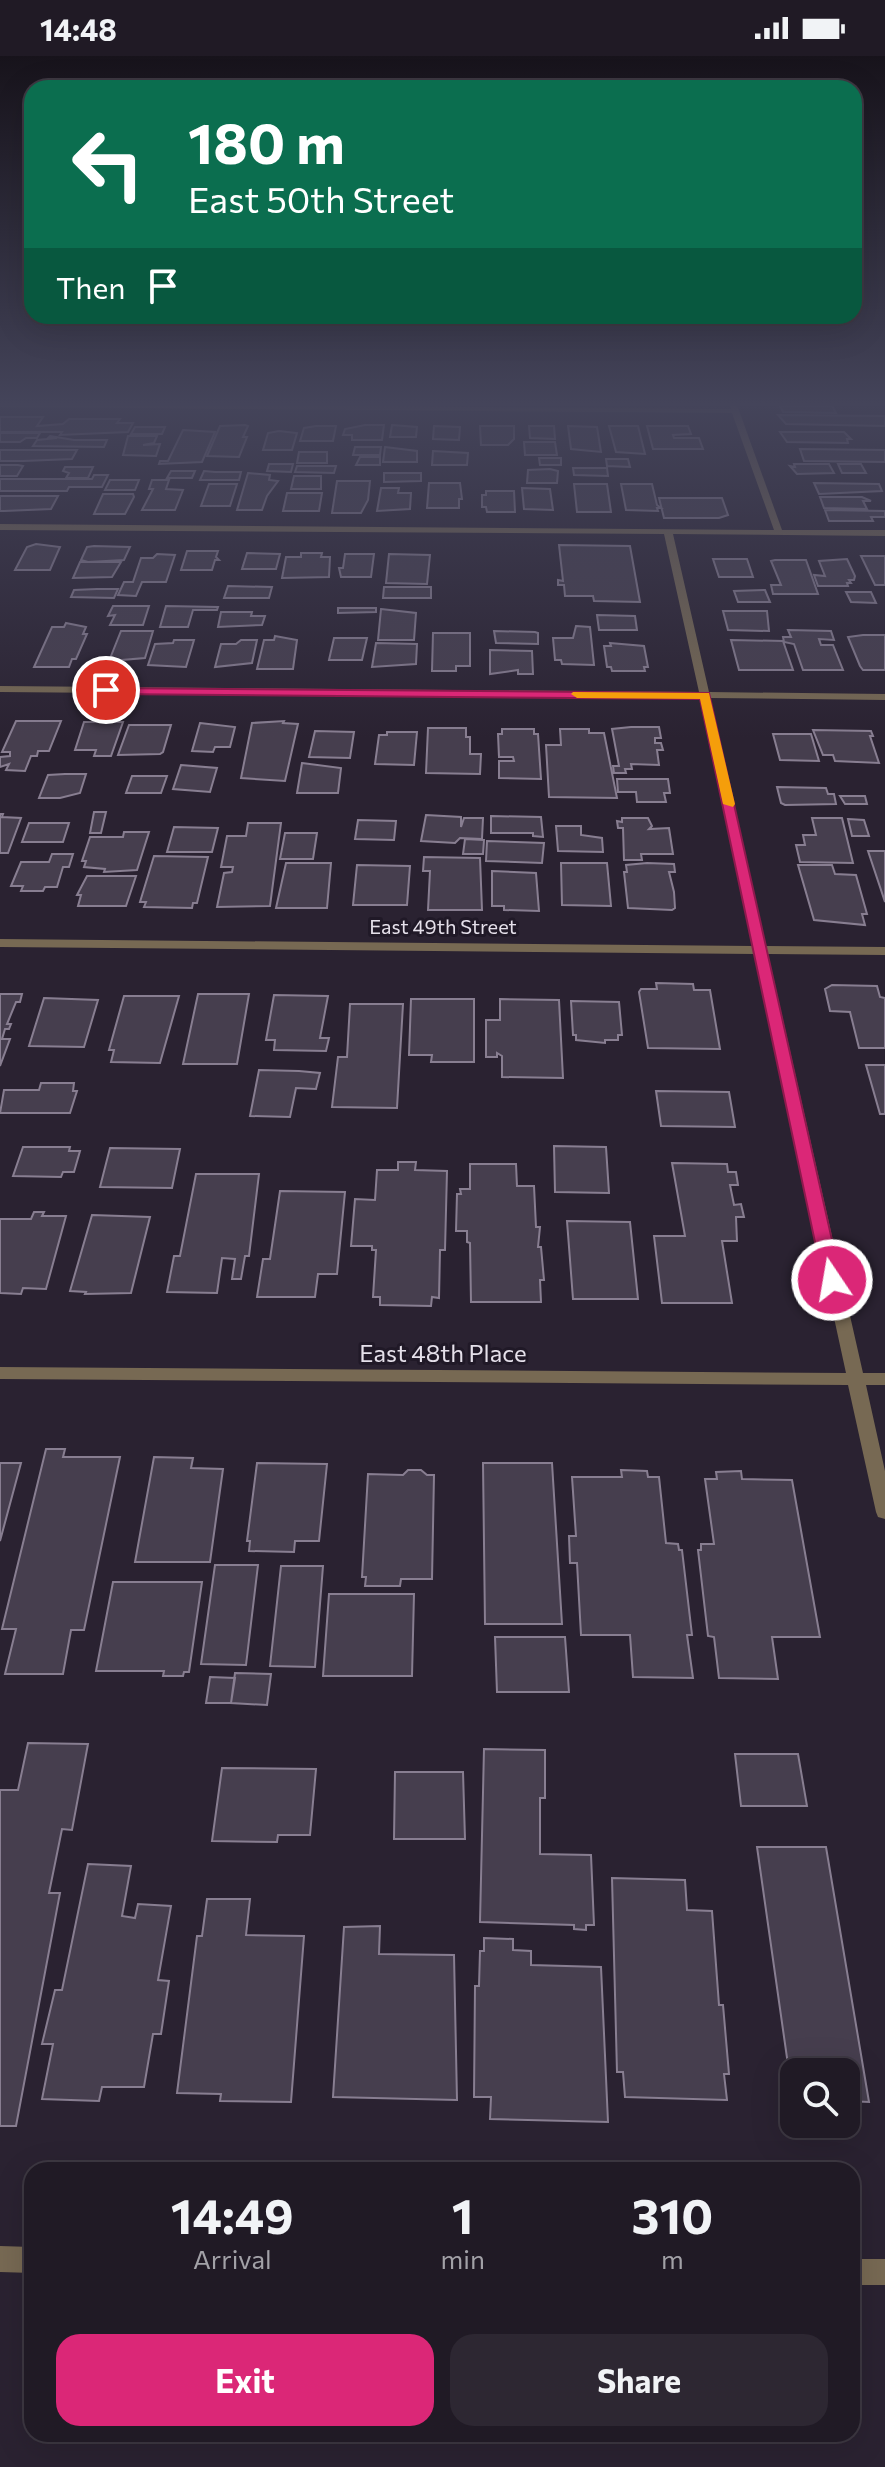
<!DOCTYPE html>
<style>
:root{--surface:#201a25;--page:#2d2732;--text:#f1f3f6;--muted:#a2a1a7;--line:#3d3842;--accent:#db2777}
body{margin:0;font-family:Commissioner,sans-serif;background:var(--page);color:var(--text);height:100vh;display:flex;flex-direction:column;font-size:30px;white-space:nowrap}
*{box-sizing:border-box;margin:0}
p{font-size:26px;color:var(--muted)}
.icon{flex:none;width:44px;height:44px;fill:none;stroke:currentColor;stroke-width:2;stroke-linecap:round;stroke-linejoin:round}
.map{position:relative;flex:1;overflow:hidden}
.panel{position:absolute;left:24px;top:2106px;width:836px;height:280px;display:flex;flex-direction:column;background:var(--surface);border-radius:24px;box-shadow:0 8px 32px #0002,0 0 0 2px var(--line)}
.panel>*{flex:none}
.banner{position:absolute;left:24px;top:24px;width:838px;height:244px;border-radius:24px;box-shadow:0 8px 32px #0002,0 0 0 2px var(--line);background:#0b6e4f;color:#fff;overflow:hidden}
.fabs{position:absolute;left:780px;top:2002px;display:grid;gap:16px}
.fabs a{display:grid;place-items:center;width:80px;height:80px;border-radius:16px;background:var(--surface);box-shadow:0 8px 32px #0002,0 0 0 2px var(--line);font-size:40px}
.pin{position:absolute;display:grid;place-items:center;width:68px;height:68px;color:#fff;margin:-34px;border:4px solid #fff;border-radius:50%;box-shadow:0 2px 8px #0007}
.me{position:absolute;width:88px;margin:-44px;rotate:348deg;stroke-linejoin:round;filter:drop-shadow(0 0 6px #0008)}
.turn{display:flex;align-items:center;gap:28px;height:168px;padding:0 32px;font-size:36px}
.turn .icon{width:104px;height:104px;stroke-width:2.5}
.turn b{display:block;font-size:56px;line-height:68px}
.then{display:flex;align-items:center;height:76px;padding:0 32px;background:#0003;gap:16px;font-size:30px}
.eta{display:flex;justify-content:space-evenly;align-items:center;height:136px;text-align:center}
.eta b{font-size:48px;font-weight:700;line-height:56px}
.button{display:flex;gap:16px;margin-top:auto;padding:16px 32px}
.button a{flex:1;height:92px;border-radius:24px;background:var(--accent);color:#fff;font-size:32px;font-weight:700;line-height:92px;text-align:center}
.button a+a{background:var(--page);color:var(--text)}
.status{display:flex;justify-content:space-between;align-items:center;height:56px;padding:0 40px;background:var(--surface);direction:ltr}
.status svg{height:22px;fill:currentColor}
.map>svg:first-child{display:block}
.building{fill:#463e4e;stroke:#887e91;stroke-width:2}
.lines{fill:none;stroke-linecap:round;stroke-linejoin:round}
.minor{fill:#776953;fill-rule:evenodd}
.route{fill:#db2777;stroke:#8e194d;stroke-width:2}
.slow{fill:#f59e0b}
.labels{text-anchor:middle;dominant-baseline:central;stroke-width:6;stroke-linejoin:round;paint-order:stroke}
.far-street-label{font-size:20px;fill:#e5e0ea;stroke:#201927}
.street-label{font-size:24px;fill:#e5e0ea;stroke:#201927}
</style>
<div class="status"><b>14:48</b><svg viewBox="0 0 49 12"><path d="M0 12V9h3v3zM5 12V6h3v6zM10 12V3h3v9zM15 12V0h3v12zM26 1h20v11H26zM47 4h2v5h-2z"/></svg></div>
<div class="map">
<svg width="885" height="2411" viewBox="0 0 885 2411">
<rect width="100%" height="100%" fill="#2a2231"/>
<path class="building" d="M780,350H832L836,357L783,356Z
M778,359L885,360V370L786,368Z
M0,361H43L37,370L63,368L69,363H120L117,367H133L128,376L60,379L62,376H0Z
M245,369L248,370L243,381H247L239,401L207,400L220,370Z
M365,369H384L382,384H352V379H343L345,373Z
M392,369L417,371L416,381H390Z
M316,370H336L333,385H300L304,372Z
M434,370L460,371L459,384L433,383Z
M480,370H514V383L508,389H481Z
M529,370H554L555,383L530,382Z
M568,370L597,371L601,396L571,393Z
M609,370H638L645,398L616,396Z
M647,370H688L691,378L673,379L674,382H699L703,393H653Z
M135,371H165L162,378H131Z
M183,374L215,376L202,406L159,408L160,405H168Z
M279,375L297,377L292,394H263L268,377Z
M780,376H844L851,383H847L848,387L787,386Z
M0,377H40L37,382H26L20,386H0Z
M50,380L74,384H107L104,391L33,390L37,384L57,382H48Z
M128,380H157L154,387L143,389L160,388L156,400L123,399Z
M524,386H555L557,399H525Z
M355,391H381L380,399H353Z
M385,391L417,395V406H383Z
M800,393L885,394V406L804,405Z
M0,394H77L72,403L23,405H0Z
M433,395L468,397L467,409H432Z
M299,396H327V407H297Z
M360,401H380V409H356Z
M539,402H561V409H540Z
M606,403H628L630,411L607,410Z
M269,408H293L291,416L267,415Z
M794,408H829L834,417L797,418L790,410L795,411Z
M838,408H861L866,417H842Z
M0,409H18L23,410L17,420H0Z
M297,410H336L334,417L295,416Z
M65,411H93L88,422H66L69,417L63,415Z
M573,412H607L608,420L574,419Z
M550,413L558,415L557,427H527L528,414Z
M171,415H195L192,422H167Z
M204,415L215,416H241L239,424H200Z
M248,417L270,419L269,424L278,425L267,440L262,454H237Z
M384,417H421V425L384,426Z
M94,419H108L102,431H69L67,435H0V423H92Z
M294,420H321V433H291Z
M110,424H139L135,434H105Z
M152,424H169L166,433L183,434L175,454H142L153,433H149Z
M337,425H370L368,444L361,457H332Z
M429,427H460L462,443H459V452H427Z
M814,427L879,428L882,435L819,438Z
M209,428H237L230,450H201Z
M574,428H607L611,456H577Z
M621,428H652L657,449L661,452H657L658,455L626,454Z
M381,432H399L398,437H411L410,453L377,455Z
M522,432L550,433L553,454L524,453Z
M486,435H514L515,456H487L486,451H482V439H486Z
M287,437H322L319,455H283Z
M103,438H133L134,441L125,458H94Z
M0,440H58L51,453L4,455H0Z
M820,441H862L871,445H863L867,453L824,452Z
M659,442H722L728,459L719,462H664Z
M825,454L885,455V461H871L873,465H829Z
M36,488L60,491L50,514H15L27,491Z
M559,489L630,490L640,546L594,545L593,540H565L564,529H558V524L563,525Z
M87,491L94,490L130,491L124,504L88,506L81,504Z
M187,495H218L216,501L219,504H215L212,514H181Z
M247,497L280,498L276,513H242Z
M301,497H322L321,501H330L329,521L282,522L286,501H301Z
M157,498L175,499L166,526H142L136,540L118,539L124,526H133L141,502H153Z
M345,498H374L371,521H341L339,512H343Z
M389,498L430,499L427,528L386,527Z
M861,500H885V529H875Z
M713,503H747L753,521H719Z
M847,503L855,520L854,524H849L851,527H847L848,530H818L814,519L825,520L819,505Z
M775,504H806L818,538H773L771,529H781L771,505Z
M80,506H121L112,521L73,522Z
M228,530L272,531L269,542H224Z
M384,531H431V542H383Z
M97,533H118L114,542L71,541L74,534Z
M765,534L770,546H738L734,535Z
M846,536H871L876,547L851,546Z
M113,550H149L143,569H110L115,559L108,560Z
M166,550L218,551L217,554H193L188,571H160Z
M338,552H376V556L338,557Z
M381,553L416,557L414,584H378Z
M723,555H767L769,575L728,574Z
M221,556H252L251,560H265L262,569L218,571Z
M597,559L635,560L637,574H599Z
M66,567L86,571L83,578H87L76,603H72L69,611H34L52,571H64Z
M576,570L590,571L594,609L562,608L561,604H555L553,582H573Z
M788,574L831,575L834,584L819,583L821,589H833L843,614H803L794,588L784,586L783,581H791Z
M121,575H153L145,602L109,605Z
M494,575L535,576L538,577V588L496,587Z
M433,577H470V610H456V615H432Z
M863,579H885V614H863L860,610L848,581Z
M275,580L297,584L293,613H257L264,584H274Z
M334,582H367L362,604H329Z
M174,584H194L186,611L148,609L155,588L173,587Z
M241,584H257L252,607L215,611L221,588H236Z
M731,584L783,585L793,614H739Z
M376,587L417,588L416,608L372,611Z
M610,587L644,590L648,611H644L645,615H612L611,611H607L604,590H611Z
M490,594L532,595L533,618H518V614L490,618Z
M16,665H61L49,695H38L37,700H31L25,715L6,714L9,708L0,711V701L10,700V696H2Z
M284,665L283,667L298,668L285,725L241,722L252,667Z
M84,666H123L111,700H94L96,694H75Z
M200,667L235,671L230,691H215L213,696L192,695Z
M129,669H171L163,696L160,698L118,699Z
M631,671H659L661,682H655V687H661L663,694H657L659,709L631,708L632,713H625L626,717H614L613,710H619L612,673Z
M428,672H466V681H470V698H481L480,718L426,717Z
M502,673H534V678H538L541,723L499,722V705H514L513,701H499L498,678H502Z
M560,673H589V677H604L617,742L549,741L546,689H561Z
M813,674L871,675L873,680H870L879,707L835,705L833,699H823Z
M315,675L354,676L350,702L309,701Z
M387,676H417L414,709L375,708L379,679H387Z
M773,678H811L819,705L780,704Z
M302,707L341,712L338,737H297Z
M181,709L217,712L210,736L173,733Z
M65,718H86L80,737L60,742H39L48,719Z
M132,720H167L161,737H126Z
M617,723H668L670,737H664L666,746H637L636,736H618Z
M777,731L826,732L828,738H834L836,748L785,749L781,747Z
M840,740H865L867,748H845Z
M94,756H106L101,777H90Z
M0,758H3L2,761L21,762L8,797H0Z
M426,759L461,761V771L464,762H483L482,783L460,782L455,787L421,785Z
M491,760L541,761L543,781L533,780V777H491Z
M622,762H648L652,770L649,773L669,772L673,798H641L642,804H624L623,772H618L617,765L622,766Z
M812,762H842L853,807L800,806L796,789H805L803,779H816Z
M848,763L864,764L869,780H852Z
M358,764L396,765L394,784L355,783Z
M29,767H69L63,786H22Z
M248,767H281L270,850L217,851L224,817L232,816L233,811H221L227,780H246Z
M556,770H581V779L602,782L603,796L558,795Z
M174,771L218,772L212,796H167Z
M124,776H149L137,814L104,816L105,813L84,811L86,805H82L90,781H123Z
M285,777H317L313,803H280Z
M465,783L484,784L483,798H463Z
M487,785L544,787L542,807L486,805Z
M868,795H885V846Z
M52,798H73L69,811H63L57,831H45L43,835H21L23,830H11L21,806H49Z
M154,800L208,801L197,847H193L192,852L144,851L146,846H140Z
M424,801L480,802L482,854H428L430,815H423Z
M286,807H331L327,852H276Z
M561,807H607L611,850L562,849Z
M647,807L674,808L675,816H669L674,836L675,852L672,854L628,852L624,816H627L626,809Z
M357,809L410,810L407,849H353Z
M798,809H832L835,818L856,819L867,858H862L865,869L814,864Z
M492,815L536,817L539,855L504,854V850H492Z
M87,820H136L126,850H78L81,839H77Z
M656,927L693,928L694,934H710L720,993L648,992L639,936L641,933H657Z
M832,929L877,930L880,941L885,942V992H859L850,956L830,955L825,933Z
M0,938H22L20,946H16L7,968H11L9,973H5L2,983H10L0,1010Z
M198,938H249L237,1008H183Z
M274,939L328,940L320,982H329L326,995L274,994L275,984H266Z
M124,940H179L160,1007L111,1006L114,994H109Z
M44,942L98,944L84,991L29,990Z
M411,943H474V1006H431L432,999H409Z
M500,943L559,944L563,1022L502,1021V1000L497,997V1001H486V964H500Z
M571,945L619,946L622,979H618V984H605V987L576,984V979H573Z
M350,948H403L397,1052L332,1051L338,1001H347Z
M866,1009H885V1058H880Z
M259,1014L299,1015L320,1017L316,1033L296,1032L290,1061L250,1060Z
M41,1027H74L73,1035H77L70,1057H0L4,1034H39Z
M656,1035L729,1036L735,1071L661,1070Z
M554,1090L606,1091L609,1137L555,1136Z
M23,1091H70L69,1095H80L74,1116H63L61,1121L13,1120Z
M110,1092L180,1093L172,1132L100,1131Z
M398,1106H416L415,1114L447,1115L445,1194H440L439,1242L432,1241L431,1250L380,1249V1241H373L376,1194H372V1190H351L355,1143L375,1144L377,1114H398Z
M672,1107L727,1108L728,1116H736L738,1129H730L734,1149L741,1148L744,1161H736L737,1185H722L732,1247H662L654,1180H685Z
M470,1108H516L517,1130H534L536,1171H540L538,1191H541L544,1224H540L541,1246H471L470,1187L467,1186V1175H456L457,1138H461L460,1133H470Z
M196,1118H259L249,1200H245L241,1223H232L235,1203L222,1202L217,1237L167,1236L174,1200H180Z
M280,1135L345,1136L337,1218H318L315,1241H257L263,1203H270Z
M34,1156H44L42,1160H66L46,1233L23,1232L21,1238L0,1237V1163H31Z
M92,1159L150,1161L131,1237L85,1238L86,1236L70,1235Z
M567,1165L630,1166L638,1243H573Z
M46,1393H65L63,1401H120L84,1574H71L63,1618H5L16,1573H2Z
M154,1401L193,1402L191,1412L223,1413L210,1506H135Z
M0,1407H21L0,1485Z
M257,1407L327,1408L319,1485H295L294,1496L249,1495L250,1485H247Z
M483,1407H552L562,1568H485Z
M408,1414H421L427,1419H434L432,1523H401L400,1530H365L366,1521H362L368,1418L403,1419Z
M621,1414L647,1415L648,1421H659L666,1487L678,1488L679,1494H682L692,1579H687L693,1622L633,1621L630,1579H581L577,1507H570L569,1480H576L572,1421H622Z
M741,1415L742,1423L792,1424L820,1581H772L778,1623L719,1622L714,1581L708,1580L698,1494H701V1488H714L705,1423H717L716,1416Z
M215,1509H258L246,1609L201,1608Z
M281,1510H323L315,1611L270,1610Z
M113,1526H202L189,1616H184L183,1620H163L164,1615H96Z
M329,1538H414L412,1620H323Z
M495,1581H565L569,1636H497Z
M235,1617L271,1618L267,1649L231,1647Z
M210,1621L235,1622L231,1647H206Z
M28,1687L88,1688L72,1774L62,1773L49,1837H60L16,2070H0V1734H18Z
M484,1693L545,1694V1742H540V1798L591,1799L594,1869H586V1874L574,1873V1869L480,1866Z
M735,1698H798L807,1750H741Z
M222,1712L316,1713L310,1779H278L277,1786L212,1785Z
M395,1716H463L465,1783H394Z
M757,1791H826L869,2046L846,2045V2016H794L793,2044Z
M88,1808L131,1810L122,1860L135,1862L138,1848L171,1850L158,1924L169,1925L161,1978H153L144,2031H102L99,2045L42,2043L53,1988H42L55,1934H62Z
M612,1822L685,1824L687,1854L712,1855L719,1949H723L729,2018H724L727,2044L625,2041L623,2016H617Z
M207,1843H250L246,1879L304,1880L291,2046L220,2045L221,2038L177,2037L197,1880H202Z
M380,1870L379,1898L454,1899L457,2044L333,2041L344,1871Z
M484,1882L513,1883V1894L531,1895V1909L601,1911L608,2066L490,2063L491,2041H474L475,1930H479L480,1895H484Z"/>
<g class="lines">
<path class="minor" d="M729,345L736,346L782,474H885V480L673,478L709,636L885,638V644L710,642L766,890L885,891V899L768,898L863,1317H885V1329H866L885,1415V1463L878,1461L876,1456L848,1329L0,1323V1311L846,1317L755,898L0,891V883L753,890L700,642L0,636V630L699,636L664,478L0,474V468L774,474L732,357L0,351V347L731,353Z
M0,2190L32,2191V2217L0,2216Z
M852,2203H885V2229H852Z"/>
</g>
<linearGradient id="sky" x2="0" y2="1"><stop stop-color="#17131b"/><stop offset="0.51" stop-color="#44445a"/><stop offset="1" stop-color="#44445a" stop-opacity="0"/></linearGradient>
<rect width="885" height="682" fill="url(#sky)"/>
<path class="route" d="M102,632L709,637L841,1224L839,1229L832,1230L823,1224L700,643L106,638L102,637Z"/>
<path class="slow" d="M573,636L709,637L735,748L733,751L723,748L700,643L577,642L571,638Z"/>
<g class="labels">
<g class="far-street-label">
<text x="443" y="870">East 49th Street</text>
</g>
<g class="street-label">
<text x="443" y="1296">East 48th Place</text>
</g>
</g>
</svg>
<div class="fabs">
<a><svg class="icon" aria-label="search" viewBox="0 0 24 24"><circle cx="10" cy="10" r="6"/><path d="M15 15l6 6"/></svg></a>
</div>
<div class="pin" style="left:106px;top:634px;background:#d93025"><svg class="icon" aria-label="arrive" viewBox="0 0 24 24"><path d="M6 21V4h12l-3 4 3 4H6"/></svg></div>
<svg class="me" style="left:832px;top:1224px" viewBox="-20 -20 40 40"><circle r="17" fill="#db2777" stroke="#fff" stroke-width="3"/><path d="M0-11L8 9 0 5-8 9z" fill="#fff"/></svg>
<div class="banner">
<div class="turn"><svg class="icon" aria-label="left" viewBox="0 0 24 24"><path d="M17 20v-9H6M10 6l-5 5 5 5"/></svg><div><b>180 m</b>East 50th Street</div></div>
<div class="then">Then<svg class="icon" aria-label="arrive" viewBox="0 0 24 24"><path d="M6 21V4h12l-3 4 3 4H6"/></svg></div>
</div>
<section class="panel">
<div class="eta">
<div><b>14:49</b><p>Arrival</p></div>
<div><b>1</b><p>min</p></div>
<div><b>310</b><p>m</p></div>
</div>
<div class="button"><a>Exit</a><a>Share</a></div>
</section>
</div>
